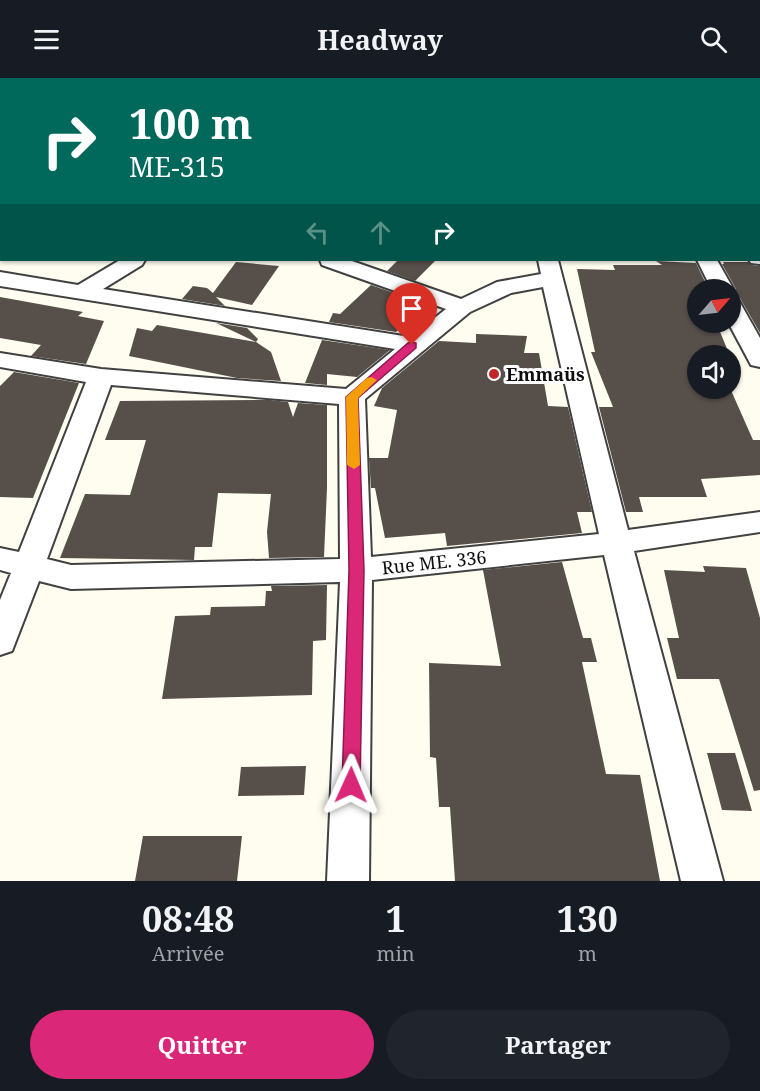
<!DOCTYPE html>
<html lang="fr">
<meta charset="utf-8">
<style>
:root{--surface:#171b24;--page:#20242c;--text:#f1f3f6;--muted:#9ea1a6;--accent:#db2777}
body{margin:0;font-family:"Noto Serif",serif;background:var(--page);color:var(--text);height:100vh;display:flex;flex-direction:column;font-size:22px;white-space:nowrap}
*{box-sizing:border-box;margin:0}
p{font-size:20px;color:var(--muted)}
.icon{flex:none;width:33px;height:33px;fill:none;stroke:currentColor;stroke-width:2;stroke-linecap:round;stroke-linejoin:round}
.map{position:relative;height:803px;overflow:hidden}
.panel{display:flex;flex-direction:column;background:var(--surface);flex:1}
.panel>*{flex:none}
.hud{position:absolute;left:0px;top:0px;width:760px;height:183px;box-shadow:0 2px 4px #0004;background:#00695c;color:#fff;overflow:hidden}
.needle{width:39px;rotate:62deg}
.controls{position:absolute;left:687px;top:201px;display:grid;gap:12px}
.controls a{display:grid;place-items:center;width:54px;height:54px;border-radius:50%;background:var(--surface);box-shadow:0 2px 4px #0004;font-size:30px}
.pin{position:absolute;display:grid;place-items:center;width:51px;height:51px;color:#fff;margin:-62px -26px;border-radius:50% 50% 50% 0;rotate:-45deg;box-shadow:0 0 6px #0007}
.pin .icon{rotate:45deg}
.me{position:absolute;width:66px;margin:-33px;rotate:1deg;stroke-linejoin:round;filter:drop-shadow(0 0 4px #0008)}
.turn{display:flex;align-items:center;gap:21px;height:126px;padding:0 30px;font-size:27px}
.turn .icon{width:78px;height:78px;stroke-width:2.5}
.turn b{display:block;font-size:42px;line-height:51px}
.lanes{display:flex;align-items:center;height:57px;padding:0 30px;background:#0003;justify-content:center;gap:30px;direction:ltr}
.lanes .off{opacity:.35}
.eta{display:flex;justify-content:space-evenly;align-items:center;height:102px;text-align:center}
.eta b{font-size:36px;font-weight:700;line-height:42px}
.primary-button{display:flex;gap:12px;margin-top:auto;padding:12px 30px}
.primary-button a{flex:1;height:69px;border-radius:36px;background:var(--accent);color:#fff;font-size:24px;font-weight:700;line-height:69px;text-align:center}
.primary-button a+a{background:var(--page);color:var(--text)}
header{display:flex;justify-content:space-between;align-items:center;height:78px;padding:0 30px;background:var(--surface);font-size:27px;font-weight:700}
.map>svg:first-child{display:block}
.building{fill:#574f4a}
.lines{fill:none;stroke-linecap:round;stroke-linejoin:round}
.minor-casing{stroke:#414141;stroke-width:4}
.minor{fill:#fff;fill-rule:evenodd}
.route{fill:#db2777;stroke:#8e194d;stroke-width:1.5}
.slow{fill:#f59e0b}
.poi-dot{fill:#c0242a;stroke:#fff;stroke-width:2}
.labels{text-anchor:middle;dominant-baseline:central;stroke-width:6;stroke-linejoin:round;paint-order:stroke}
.poi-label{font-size:18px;font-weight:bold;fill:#0e0e0e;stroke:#fff;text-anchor:start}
.street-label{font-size:18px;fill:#0e0e0e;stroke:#fff}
</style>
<header><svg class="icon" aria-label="menu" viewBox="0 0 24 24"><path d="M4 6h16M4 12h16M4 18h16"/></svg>Headway<svg class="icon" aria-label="search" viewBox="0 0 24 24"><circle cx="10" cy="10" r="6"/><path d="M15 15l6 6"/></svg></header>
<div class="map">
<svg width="760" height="803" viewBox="0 0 760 803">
<rect width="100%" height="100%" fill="#fffcf0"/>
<path class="building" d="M398,182H436L415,203L387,193Z
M656,183L696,185L709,212H698V244H716L730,278H698V310H730L753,362H760V397L701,401L707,419H639L643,434H626L599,329H613L591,274H595L577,191L615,192L613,187H662Z
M236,184L279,188L252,227L216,219L225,228L182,221L193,208L207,210L213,215Z
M723,184H748L751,187L760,188V255L740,220L733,218L736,211L722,186H724Z
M371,207L400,217L397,221L421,227L396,254L329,244L333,235L340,236Z
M0,219L83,234L78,238L104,243L86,286L31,278L41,267L0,260Z
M216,245L247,250L258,261L256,264Z
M157,247L256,264L271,274L281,303L237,300L129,278L137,250L152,253Z
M476,256L527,258L524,275H539L548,328L568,329L592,434H577L582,455L447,468L445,455L385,460L375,410H371L369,380H388L397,332L374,328L382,310L439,263L476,265Z
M322,262L390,272L357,299L327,296V307L305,305Z
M14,294L79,305L33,420L0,419V308Z
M270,322L288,324L293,339L298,325L327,327V410L324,479L269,480L267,454L271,416L218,415L212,469H195L194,482L60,480L85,416L130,417L146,362H105L120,323Z
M562,484L583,560H591L597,584H582L606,696L640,697L660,803H455L450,729H439L436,680L430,679L429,585L501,588L483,492Z
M703,488L746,490L760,540V712L754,713L719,601H677L667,560H679L664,492L705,494Z
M327,507L326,562L313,563L312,617L162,621L175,538L210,537L211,529L265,528L266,513H272L271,508Z
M707,675H735L752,733L722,732Z
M306,688L304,717L238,718L241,689Z
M143,758H242L237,803H135Z"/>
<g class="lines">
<g class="minor-casing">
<path id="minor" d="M60,0H78L59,2Z
M107,0H126L127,2H108Z
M296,0H313L295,2Z
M396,0H416L417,2H397Z
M482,0H498L499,2H483Z
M677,0H693L694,2H678Z
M2,25V36H0V26Z
M759,26H760V36H759Z
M0,58H2V69H0Z
M759,174L760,186L751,185L749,182H759Z
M120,182H145L142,187L103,211L410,259L446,231L322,187L320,182H349L461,221L497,204L541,196L538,182H558L628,452L760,434V454L634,473L723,803H681L604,477L372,502L369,803H327L340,504L71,511L39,503L12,573L0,577V522L11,495L0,492V470L19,474L86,304L0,289V275L101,291L346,311L395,271L0,208V194L78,207ZM543,209L599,456L371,479L365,321L470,234L511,215ZM111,307L339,326L340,481L71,487L47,481Z
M697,182H717L734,212L731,217L730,212H712Z
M730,219L738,221L760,260V289L751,287L728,244H730Z"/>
</g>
<use href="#minor" class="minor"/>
</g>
<path class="route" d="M412,264L416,265V270L358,320L364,492L360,707L357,713L351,716L345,713L342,707L349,492L346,319L408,265Z"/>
<path class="slow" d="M371,299L377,302L358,320L360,387L354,391L347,387L346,319L367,300Z"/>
<circle class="poi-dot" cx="494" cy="296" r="6"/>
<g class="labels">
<g class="poi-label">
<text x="506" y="296">Emmaüs</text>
</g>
<g class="street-label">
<text transform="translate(434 484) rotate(-6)">Rue ME. 336</text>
</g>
</g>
</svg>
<div class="controls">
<a><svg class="needle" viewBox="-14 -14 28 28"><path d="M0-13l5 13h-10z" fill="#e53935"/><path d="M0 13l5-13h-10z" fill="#9ea1a6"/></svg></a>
<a><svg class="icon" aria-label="sound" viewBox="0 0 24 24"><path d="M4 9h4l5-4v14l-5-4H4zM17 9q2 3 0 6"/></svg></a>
</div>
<div class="pin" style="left:412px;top:267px;background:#d93025"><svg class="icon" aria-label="arrive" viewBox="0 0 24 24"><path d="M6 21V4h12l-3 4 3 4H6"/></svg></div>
<svg class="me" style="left:351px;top:707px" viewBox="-20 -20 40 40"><path d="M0-17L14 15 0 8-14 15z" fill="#db2777" stroke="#fff" stroke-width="4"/></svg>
<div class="hud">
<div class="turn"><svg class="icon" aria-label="right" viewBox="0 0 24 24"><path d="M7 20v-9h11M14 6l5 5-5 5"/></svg><div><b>100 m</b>ME-315</div></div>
<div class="lanes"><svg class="icon off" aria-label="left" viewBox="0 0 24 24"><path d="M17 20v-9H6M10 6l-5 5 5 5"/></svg><svg class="icon off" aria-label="ahead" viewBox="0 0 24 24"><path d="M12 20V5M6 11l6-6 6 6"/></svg><svg class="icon" aria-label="right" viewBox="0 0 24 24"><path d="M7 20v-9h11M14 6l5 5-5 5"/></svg></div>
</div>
</div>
<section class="panel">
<div class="eta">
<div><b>08:48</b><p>Arrivée</p></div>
<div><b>1</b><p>min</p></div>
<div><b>130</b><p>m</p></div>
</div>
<div class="primary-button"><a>Quitter</a><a>Partager</a></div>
</section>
